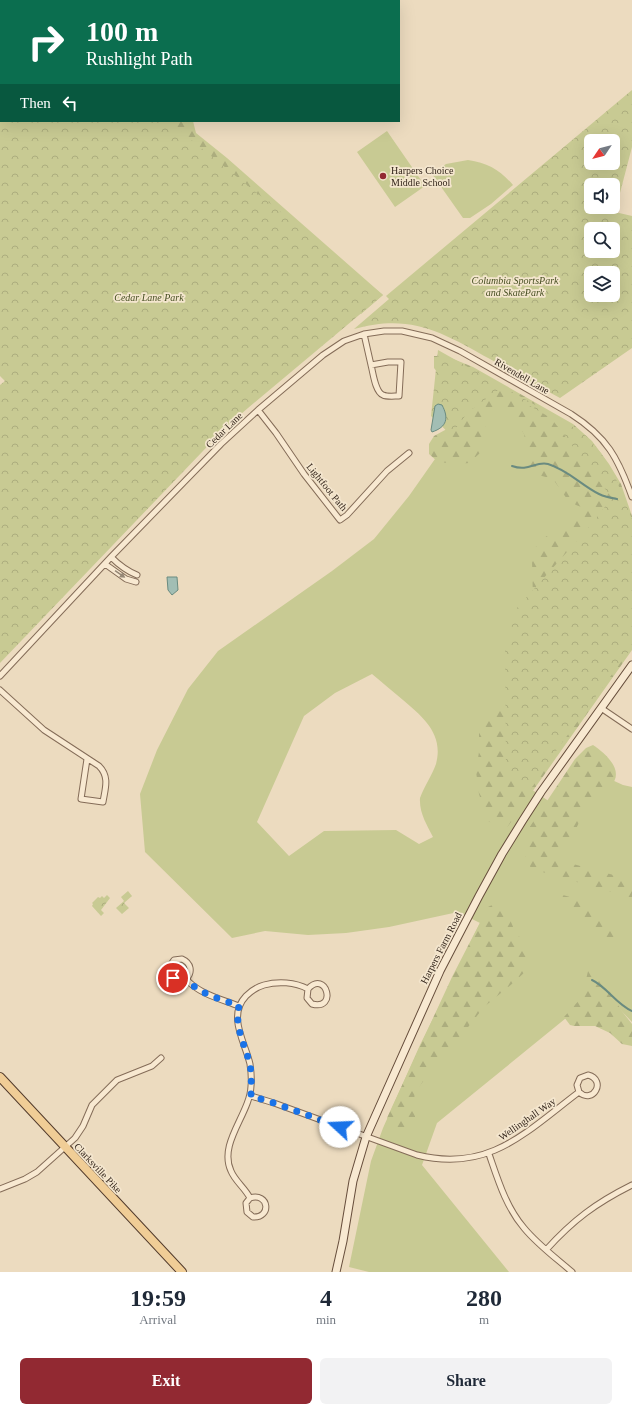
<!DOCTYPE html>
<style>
:root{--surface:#fff;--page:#f2f2f3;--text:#1f2937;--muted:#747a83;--accent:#922932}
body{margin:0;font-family:"Times New Roman",serif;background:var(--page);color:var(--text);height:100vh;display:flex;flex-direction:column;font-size:15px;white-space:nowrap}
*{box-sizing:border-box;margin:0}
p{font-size:13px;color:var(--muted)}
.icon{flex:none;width:22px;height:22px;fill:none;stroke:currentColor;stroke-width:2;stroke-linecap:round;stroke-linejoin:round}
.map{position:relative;height:1272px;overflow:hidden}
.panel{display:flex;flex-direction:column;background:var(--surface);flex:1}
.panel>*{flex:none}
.guide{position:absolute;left:0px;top:0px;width:400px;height:122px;box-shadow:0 4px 16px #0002;background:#0b6e4f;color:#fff;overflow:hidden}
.needle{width:26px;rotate:235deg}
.buttons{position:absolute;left:584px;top:134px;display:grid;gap:8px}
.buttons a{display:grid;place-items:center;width:36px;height:36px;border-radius:6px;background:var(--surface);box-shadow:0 4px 16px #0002;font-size:20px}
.pin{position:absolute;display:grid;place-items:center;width:34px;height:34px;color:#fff;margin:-17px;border:2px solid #fff;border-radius:50%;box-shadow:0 1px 4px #0007}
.me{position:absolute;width:44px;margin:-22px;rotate:290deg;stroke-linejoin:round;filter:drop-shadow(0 0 3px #0008)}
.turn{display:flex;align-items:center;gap:14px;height:84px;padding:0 20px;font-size:18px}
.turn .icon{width:52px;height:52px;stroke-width:2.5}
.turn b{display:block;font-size:28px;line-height:34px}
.then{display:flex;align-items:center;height:38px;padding:0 20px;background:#0003;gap:8px;font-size:15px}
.eta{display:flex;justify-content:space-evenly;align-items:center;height:68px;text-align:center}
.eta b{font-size:24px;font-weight:700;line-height:28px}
.cta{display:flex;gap:8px;margin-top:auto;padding:8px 20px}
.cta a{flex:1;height:46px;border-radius:6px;background:var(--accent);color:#fff;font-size:16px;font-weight:700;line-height:46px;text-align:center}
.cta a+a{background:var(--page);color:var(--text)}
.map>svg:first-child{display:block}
.grass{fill:#c8ca93;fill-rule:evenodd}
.forest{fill:url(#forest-firs)}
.park{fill:url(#park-crowns);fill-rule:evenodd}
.water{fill:#a2beb4;stroke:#6a8b80}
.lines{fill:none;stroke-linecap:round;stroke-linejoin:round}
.stream{stroke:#6a8b80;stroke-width:2}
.street-casing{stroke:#846c58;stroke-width:7}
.secondary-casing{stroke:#664d3b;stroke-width:9}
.primary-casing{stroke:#523b2c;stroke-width:10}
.street{stroke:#f8e9d1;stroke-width:5}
.secondary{stroke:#f8e9d1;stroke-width:7}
.primary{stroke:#f0cd96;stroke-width:8}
.oneway{fill:#968876}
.route{stroke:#1a73e8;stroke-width:7;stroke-dasharray:0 12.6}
.poi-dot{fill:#922932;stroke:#f4e6ce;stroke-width:1.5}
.labels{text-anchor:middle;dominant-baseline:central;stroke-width:3.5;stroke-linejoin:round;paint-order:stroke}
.poi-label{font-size:10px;fill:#34261c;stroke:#f4e6ce;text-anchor:start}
.park-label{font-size:10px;font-style:italic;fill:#485023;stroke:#f4e6ce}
.street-label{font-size:10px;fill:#34261c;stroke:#f4e6ce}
</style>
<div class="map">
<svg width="632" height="1272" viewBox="0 0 632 1272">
<defs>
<pattern id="forest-firs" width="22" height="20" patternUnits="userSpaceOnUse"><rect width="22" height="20" fill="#c8ca93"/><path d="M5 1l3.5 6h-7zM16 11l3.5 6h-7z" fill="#acad7e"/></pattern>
<pattern id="park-crowns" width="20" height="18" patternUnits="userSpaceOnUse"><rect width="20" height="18" fill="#c8ca93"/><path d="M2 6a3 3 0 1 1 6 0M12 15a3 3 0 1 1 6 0" fill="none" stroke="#acad7e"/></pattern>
</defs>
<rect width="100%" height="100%" fill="#ecdbbf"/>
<path class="grass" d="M387,131L425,186L395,207L357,152Z
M468,160C488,163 500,170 513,185L491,204L470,218H463L432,174L446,164Z
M500,389L612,498L531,789L550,802L577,764L623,785L632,787V1022L609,998L587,1001L437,1123L422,1165L509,1272H369L349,1267L371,1161L383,1128L420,1045L480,923L458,912L389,927L346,933L308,935L265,931L232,938L145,852L140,794L157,750L188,689L218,651L332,571L374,539L409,496L468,412ZM372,674C382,682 392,691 403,700C423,717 444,734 436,764C432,775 424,787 420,798C419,813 427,825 433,837L419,844L396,830L324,831L289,856L257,822L304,716L335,693Z"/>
<path class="forest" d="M144,121H193L196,133L227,158L383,295L361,314Z
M434,356H446L473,367L573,424L592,441L609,464L621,484L632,516V650L506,829L498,827L488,821L479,794L476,771L479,752V733L493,712L500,707L506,710L533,600L532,560L537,543L547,536L561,539L566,529L578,519L584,508L576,505L567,499L553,479L531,473L526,461L527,448L524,434L513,417L501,408C482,417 485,435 480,453L469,463L458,464L438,462L429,454V444L434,436L445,430L456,415L448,386L434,368Z
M593,745C606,754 626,771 610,787C607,790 603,791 599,793C595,795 591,800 588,804C582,813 579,825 573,834C568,842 558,849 559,858L562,861L632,880V898L532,869L526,861L524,848L527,831L575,759L586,748Z
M556,893L570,897L596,910L610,923L617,927L622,936L619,942C610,941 602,938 596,931C594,928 592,923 588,921C574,912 560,914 554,895Z
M498,902L504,906L514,929L529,951L531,960L526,971L513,983L484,1007L461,1036L432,1066L425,1079L415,1092L413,1108L415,1116V1125L408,1134L396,1131L387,1118L392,1107L452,977L488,907Z
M588,971L597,972L606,983L610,992L621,1010L632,1024V1046L622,1044L610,1033L595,1026H574L570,1025L564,1017L582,997Z"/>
<path class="park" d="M0,57H1V121H168L383,295L248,408L225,428L0,663V385L5,381L0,376Z
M632,90V147L615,212L632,216V348L560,398C536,385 513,372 490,359C442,332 410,313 354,329L389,299L386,296ZM591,141H613V163H591ZM591,185H613V207H591ZM591,229H613V251H591ZM591,273H613V295H591Z
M438,350L567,423L586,436L601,453L613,472L632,519V647L556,751L531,789L506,772L505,649L517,608L583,534L612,498L551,418L500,389L468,412L451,435L431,416Z
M128,891L132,896L124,903L129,908L122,914L116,908L124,901L121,897Z
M107,895L110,898L101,910L104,913L101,916L92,906L93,904L92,903L98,897L100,898L102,896L104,898Z"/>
<path class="water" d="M438,404L442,405C449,418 447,427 432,432L431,430L435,406Z
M167,577H177L178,590L172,595L168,590Z"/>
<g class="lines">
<path class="stream" d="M512,466C529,472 535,461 548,464C568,470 581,485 599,494C605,497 611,498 617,499
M592,980C607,987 616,1004 632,1011"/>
<g class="street-casing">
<path id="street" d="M0,1H1
M107,1L109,0
M364,334L371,365L388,362H401L399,396C394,396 387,397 383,395C375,392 373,372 371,365
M258,410L276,433L304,474L340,520L347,515L387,471L409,453
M111,557C119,565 127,571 137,575
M105,564L126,579L136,582
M0,676L111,557L221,444L258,410L323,355L344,341L364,334L384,331H402L432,338L460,351L571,414C607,437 618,458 632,497
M0,690L44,730L99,766C110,777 105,789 103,802L81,799L87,759
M601,708L632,729
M186,979L177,980L170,975L169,967L174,960L182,959C191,963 193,972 186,979C199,994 221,999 239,1006
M251,1096L274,1103L417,1155C489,1173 526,1132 579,1092C593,1105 607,1080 588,1075L580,1078L577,1085L579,1092
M489,1154C498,1180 506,1207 524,1228C538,1245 556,1258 572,1272
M0,1189L25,1179L37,1172L75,1138L83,1126L92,1105L117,1080L152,1066L161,1058
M250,1198C269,1192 272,1218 253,1217L247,1212L246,1203L250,1198C245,1188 235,1181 231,1171C218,1143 250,1114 251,1086C252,1078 251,1071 250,1064C245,1042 227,1016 246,996C251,991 257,987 264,985C278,981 295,982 308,989C326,969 338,1011 312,1004L307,998L308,989
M546,1250C573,1220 596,1203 632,1185"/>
</g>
<g class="secondary-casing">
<path id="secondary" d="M336,1272L343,1241L353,1181L366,1137L440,971L479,896L502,854L523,820L541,792L632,665"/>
</g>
<g class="primary-casing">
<path id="primary" d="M0,1077L182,1272"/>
</g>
<use href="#street" class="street"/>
<use href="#secondary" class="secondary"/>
<use href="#primary" class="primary"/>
</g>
<defs><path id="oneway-solid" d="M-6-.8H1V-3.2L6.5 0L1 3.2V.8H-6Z"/></defs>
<use class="oneway" href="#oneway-solid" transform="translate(120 574) rotate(35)"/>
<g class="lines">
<path class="route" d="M173,978L180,981L186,979C199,994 221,999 239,1006C234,1027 245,1044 250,1065C252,1075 251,1086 251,1096L274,1103L340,1127"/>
</g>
<circle class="poi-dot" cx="383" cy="176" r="4"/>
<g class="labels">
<g class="poi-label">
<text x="391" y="170">Harpers Choice<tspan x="391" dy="12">Middle School</tspan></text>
</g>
<g class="park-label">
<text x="515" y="280">Columbia SportsPark<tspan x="515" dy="12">and SkatePark</tspan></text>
<text x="149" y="297">Cedar Lane Park</text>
</g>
<g class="street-label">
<text transform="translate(522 376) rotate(30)">Rivendell Lane</text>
<text transform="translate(224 430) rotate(-44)">Cedar Lane</text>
<text transform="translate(327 487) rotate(51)">Lightfoot Path</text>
<text transform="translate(441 948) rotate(-63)">Harpers Farm Road</text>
<text transform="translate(527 1119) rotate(-35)">Wellinghall Way</text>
<text transform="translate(98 1168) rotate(47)">Clarksville Pike</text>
</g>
</g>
</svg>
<div class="buttons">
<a><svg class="needle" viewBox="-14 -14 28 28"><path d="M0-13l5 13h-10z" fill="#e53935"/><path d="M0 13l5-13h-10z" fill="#747a83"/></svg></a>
<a><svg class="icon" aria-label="sound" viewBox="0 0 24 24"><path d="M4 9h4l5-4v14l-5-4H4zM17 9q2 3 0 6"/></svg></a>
<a><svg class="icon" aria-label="search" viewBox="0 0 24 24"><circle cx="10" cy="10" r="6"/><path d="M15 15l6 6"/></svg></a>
<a><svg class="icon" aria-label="layers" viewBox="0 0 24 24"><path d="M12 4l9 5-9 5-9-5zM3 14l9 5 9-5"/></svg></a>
</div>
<div class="pin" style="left:173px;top:978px;background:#d93025"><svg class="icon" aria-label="arrive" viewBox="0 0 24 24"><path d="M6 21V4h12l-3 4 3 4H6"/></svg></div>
<svg class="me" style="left:340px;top:1127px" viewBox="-20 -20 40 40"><circle r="19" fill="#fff"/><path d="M0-13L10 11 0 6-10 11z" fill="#1a73e8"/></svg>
<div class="guide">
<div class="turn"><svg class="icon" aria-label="right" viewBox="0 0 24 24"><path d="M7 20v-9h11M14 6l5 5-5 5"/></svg><div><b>100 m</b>Rushlight Path</div></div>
<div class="then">Then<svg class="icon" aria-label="left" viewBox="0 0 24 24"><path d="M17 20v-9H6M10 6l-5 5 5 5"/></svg></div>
</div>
</div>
<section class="panel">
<div class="eta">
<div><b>19:59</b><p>Arrival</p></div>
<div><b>4</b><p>min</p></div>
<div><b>280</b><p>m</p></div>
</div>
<div class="cta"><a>Exit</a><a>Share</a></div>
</section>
